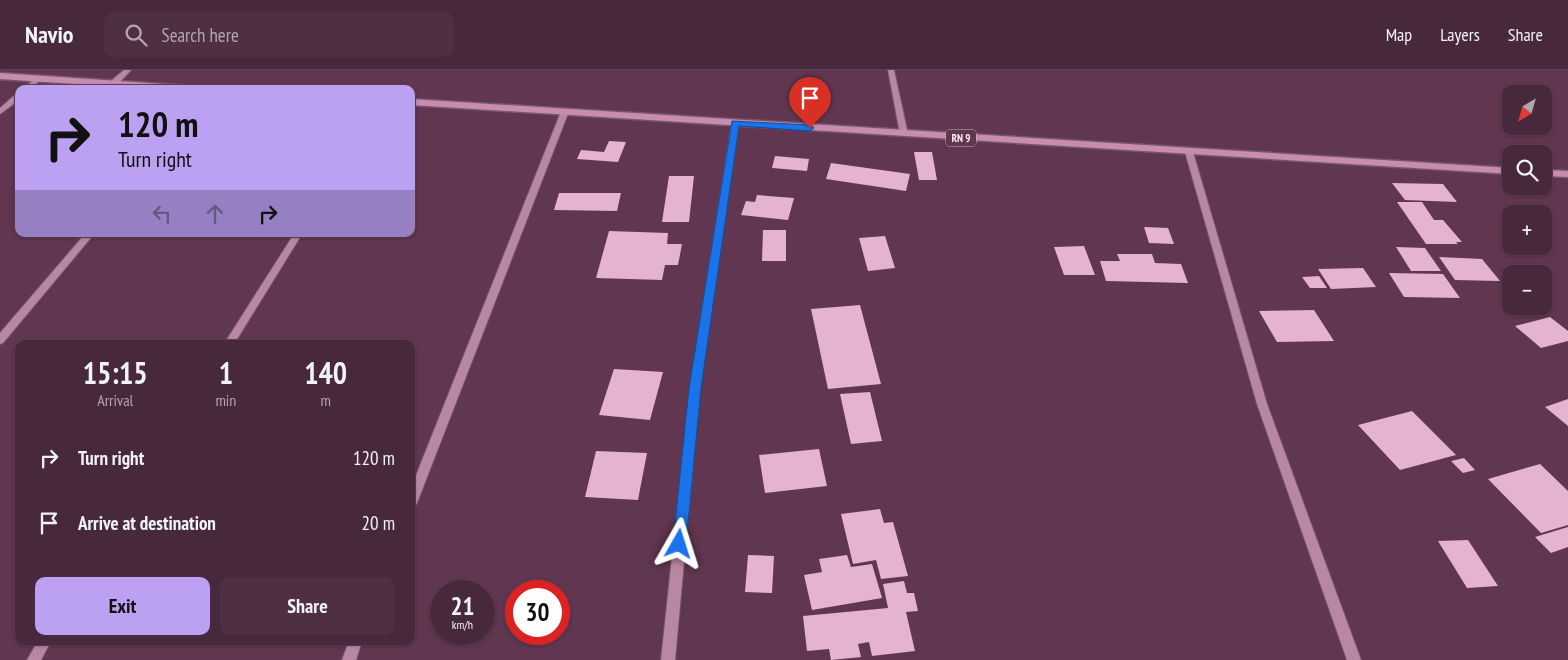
<!DOCTYPE html>
<meta charset="utf-8">
<style>
:root{--surface:#48283c;--page:#4f3043;--text:#f1f3f6;--muted:#b1a6af;--line:#604456;--accent:#bca0f2}
body{margin:0;font-family:"PT Sans Narrow",sans-serif;background:var(--page);color:var(--text);height:100vh;display:flex;flex-direction:column;font-size:19px;white-space:nowrap}
*{box-sizing:border-box;margin:0}
p{font-size:16px;color:var(--muted)}
.icon{flex:none;width:28px;height:28px;fill:none;stroke:currentColor;stroke-width:2;stroke-linecap:round;stroke-linejoin:round}
.map{position:relative;flex:1;overflow:hidden}
.details{position:absolute;left:15px;top:270px;width:400px;height:305px;display:flex;flex-direction:column;background:var(--surface);border-radius:10px;box-shadow:0 1px 4px #0004,0 0 0 1px var(--line)}
.details>*{flex:none}
.guide{position:absolute;left:15px;top:15px;width:400px;height:152px;border-radius:10px;box-shadow:0 1px 4px #0004,0 0 0 1px var(--line);background:#bca0f2;color:#111;overflow:hidden}
.needle{width:32px;rotate:217deg}
.buttons{position:absolute;left:1502px;top:15px;display:grid;gap:10px}
.buttons a{display:grid;place-items:center;width:50px;height:50px;border-radius:10px;background:var(--surface);box-shadow:0 1px 4px #0004,0 0 0 1px var(--line);font-size:25px}
.speed{position:absolute;left:430px;top:510px;display:flex;gap:10px;font-size:25px;font-weight:700;text-align:center}
.speed>*{display:grid;place-content:center;width:65px;height:65px;border-radius:50%;background:var(--surface);box-shadow:0 1px 4px #0004,0 0 0 1px var(--line);line-height:1}
.speed small{font-size:12px;font-weight:400}
.speed .limit{border:8px solid #d22;background:#fff;color:#111}
.pin{position:absolute;display:grid;place-items:center;width:42px;height:42px;color:#fff;margin:-51px -21px;border-radius:50% 50% 50% 0;rotate:-45deg;box-shadow:0 0 5px #0007}
.pin .icon{rotate:45deg}
.me{position:absolute;width:55px;margin:-28px;rotate:6deg;stroke-linejoin:round;filter:drop-shadow(0 0 4px #0008)}
.turn{display:flex;align-items:center;gap:18px;height:105px;padding:0 20px;font-size:22px}
.turn .icon{width:65px;height:65px;stroke-width:2.5}
.turn b{display:block;font-size:35px;line-height:42px}
.lanes{display:flex;align-items:center;height:48px;padding:0 20px;background:#0003;justify-content:center;gap:25px;direction:ltr}
.lanes .off{opacity:.35}
.eta{display:flex;justify-content:space-evenly;align-items:center;height:85px;text-align:center}
.eta b{font-size:30px;font-weight:700;line-height:35px}
.cta{display:flex;gap:10px;margin-top:auto;padding:10px 20px}
.cta a{flex:1;height:58px;border-radius:10px;background:var(--accent);color:#111;font-size:20px;font-weight:700;line-height:58px;text-align:center}
.cta a+a{background:var(--page);color:var(--text)}
ul{padding:0;list-style:none}
li{display:flex;align-items:center;gap:15px;height:65px;padding:0 20px}
li div{flex:1}
li b{display:block;font-size:19px}
li em{font-style:normal}
header{display:flex;align-items:center;gap:30px;box-sizing:border-box;height:70px;padding:0 25px;background:var(--surface);border-bottom:1px solid var(--line)}
header strong{font-size:24px}
nav{display:flex;gap:28px;margin-inline-start:auto;font-size:18px}
.search{width:350px;height:45px;background:var(--page);display:flex;align-items:center;gap:12px;box-sizing:border-box;padding:0 18px;border-radius:10px;color:var(--muted);font-size:19px}
.map>svg:first-child{display:block}
.building{fill:#e6b2d1}
.lines{fill:none;stroke-linecap:round;stroke-linejoin:round}
.minor-casing{stroke:#77566a;stroke-width:2}
.primary-casing{stroke:#77566a;stroke-width:3}
.minor{fill:#b887a4;fill-rule:evenodd}
.primary{fill:#c88cb0;fill-rule:evenodd}
.route{fill:#1a73e8;stroke:#114b97}
.labels{text-anchor:middle;dominant-baseline:central;stroke-width:5;stroke-linejoin:round;paint-order:stroke}
.shield{fill:#603650;stroke:#cdb5c3;stroke-width:1}
.shield-label{font-size:11px;font-weight:bold;fill:#fcebf4}
</style>
<header>
<strong>Navio</strong>
<div class="search"><svg class="icon" aria-label="search" viewBox="0 0 24 24"><circle cx="10" cy="10" r="6"/><path d="M15 15l6 6"/></svg>Search here</div>
<nav><a>Map</a><a>Layers</a><a>Share</a></nav>
</header>
<div class="map">
<svg width="1568" height="590" viewBox="0 0 1568 590">
<rect width="100%" height="100%" fill="#603650"/>
<path class="building" d="M609,71L626,72L618,92L577,89L581,80L604,82Z
M914,82H932L937,110H919Z
M775,86L809,89L807,101L772,98Z
M831,93L910,104L906,121L826,109Z
M669,106H694L689,152H662Z
M1392,113L1443,114L1457,132L1405,130Z
M559,123H621L617,141L554,140Z
M757,125L794,128L788,150L741,145L746,131L755,132Z
M1397,132H1422L1434,150H1443L1462,172H1456L1458,174H1426Z
M1144,157L1168,158L1174,174L1149,173Z
M763,160H786V191H762Z
M609,161L668,163L667,174H682L678,195H665L662,210L596,208Z
M885,166L895,198L868,201L859,168Z
M1084,176L1095,205H1064L1054,177Z
M1396,177L1425,178L1441,201H1411Z
M1117,184H1152L1155,193L1181,194L1188,213L1106,211L1100,191H1120Z
M1439,187L1482,189L1500,211L1455,210Z
M1363,198L1376,217L1331,219L1318,199Z
M1389,203L1443,204L1460,228L1404,227Z
M1319,206L1327,218H1310L1302,207Z
M860,235L881,314L828,319L811,239Z
M1314,240L1334,271L1277,272L1259,241Z
M1550,247L1568,261V271L1541,278L1515,256Z
M614,299L663,302L650,350L599,345Z
M870,322L882,371L851,374L840,324Z
M1568,329V356L1545,337Z
M1412,341L1456,385L1400,400L1358,355Z
M819,379L827,416L765,423L759,385Z
M596,381L647,383L638,430L585,427Z
M1464,388L1475,400L1463,403L1451,391Z
M1540,394L1568,421V455L1541,463L1488,409Z
M880,439L884,453L893,452L908,506L881,509L876,490L853,494L841,444Z
M1568,457V477L1551,483L1535,467Z
M1468,470L1498,516L1467,518L1438,471Z
M748,485L774,486L772,523L745,522Z
M847,485L851,497L872,494L882,528L812,540L804,505L822,502L819,489Z
M904,511L907,523H914L918,541L906,542L915,581L872,586L869,572L858,574L861,587L831,590L829,579L807,581L803,546L888,538L883,514Z"/>
<g class="lines">
<g class="minor-casing">
<path id="minor" d="M124,0H131L117,15H111V11Z
M888,0H894L908,64L907,66H904L900,64Z
M36,7L42,8L31,19H24Z
M16,24H19V30L0,44V38Z
M562,39H565L569,41L417,433L415,436L411,438V418Z
M732,51H738L739,53L700,318L675,590H661L690,318Z
M1186,80H1189L1193,82L1267,334L1361,590H1347L1257,334L1185,82Z
M85,164H94L3,273L0,274V263Z
M294,164H302L234,274H224Z
M38,571H51L41,590H27Z
M349,571H362L356,590H342Z"/>
</g>
<g class="primary-casing">
<path id="primary" d="M0,3L193,16L197,19H150L0,9Z
M411,29L1511,98V104L411,35Z
M1544,100L1568,101V107L1544,106Z"/>
</g>
<use href="#minor" class="minor"/>
<use href="#primary" class="primary"/>
</g>
<path class="route" d="M732,51L810,55L814,58L810,61L739,56L701,318L686,474L684,478L679,480L674,478L673,474L689,318Z"/>
<g class="labels">
<rect class="shield" x="946" y="59.5" width="30" height="17" rx="4"/>
<g class="shield-label">
<text x="961" y="68">RN 9</text>
</g>
</g>
</svg>
<div class="buttons">
<a><svg class="needle" viewBox="-14 -14 28 28"><path d="M0-13l5 13h-10z" fill="#e53935"/><path d="M0 13l5-13h-10z" fill="#b1a6af"/></svg></a>
<a><svg class="icon" aria-label="search" viewBox="0 0 24 24"><circle cx="10" cy="10" r="6"/><path d="M15 15l6 6"/></svg></a>
<a>+</a>
<a>−</a>
</div>
<div class="speed"><div>21<small>km/h</small></div><div class="limit">30</div></div>
<div class="pin" style="left:810px;top:58px;background:#d93025"><svg class="icon" aria-label="arrive" viewBox="0 0 24 24"><path d="M6 21V4h12l-3 4 3 4H6"/></svg></div>
<svg class="me" style="left:679px;top:474px" viewBox="-20 -20 40 40"><path d="M0-17L14 15 0 8-14 15z" fill="#1a73e8" stroke="#fff" stroke-width="4"/></svg>
<div class="guide">
<div class="turn"><svg class="icon" aria-label="right" viewBox="0 0 24 24"><path d="M7 20v-9h11M14 6l5 5-5 5"/></svg><div><b>120 m</b>Turn right</div></div>
<div class="lanes"><svg class="icon off" aria-label="left" viewBox="0 0 24 24"><path d="M17 20v-9H6M10 6l-5 5 5 5"/></svg><svg class="icon off" aria-label="ahead" viewBox="0 0 24 24"><path d="M12 20V5M6 11l6-6 6 6"/></svg><svg class="icon" aria-label="right" viewBox="0 0 24 24"><path d="M7 20v-9h11M14 6l5 5-5 5"/></svg></div>
</div>
<section class="details">
<div class="eta">
<div><b>15:15</b><p>Arrival</p></div>
<div><b>1</b><p>min</p></div>
<div><b>140</b><p>m</p></div>
</div>
<ul>
<li><svg class="icon" aria-label="right" viewBox="0 0 24 24"><path d="M7 20v-9h11M14 6l5 5-5 5"/></svg><div><b>Turn right</b></div><em>120 m</em></li>
<li><svg class="icon" aria-label="arrive" viewBox="0 0 24 24"><path d="M6 21V4h12l-3 4 3 4H6"/></svg><div><b>Arrive at destination</b></div><em>20 m</em></li>
</ul>
<div class="cta"><a>Exit</a><a>Share</a></div>
</section>
</div>
